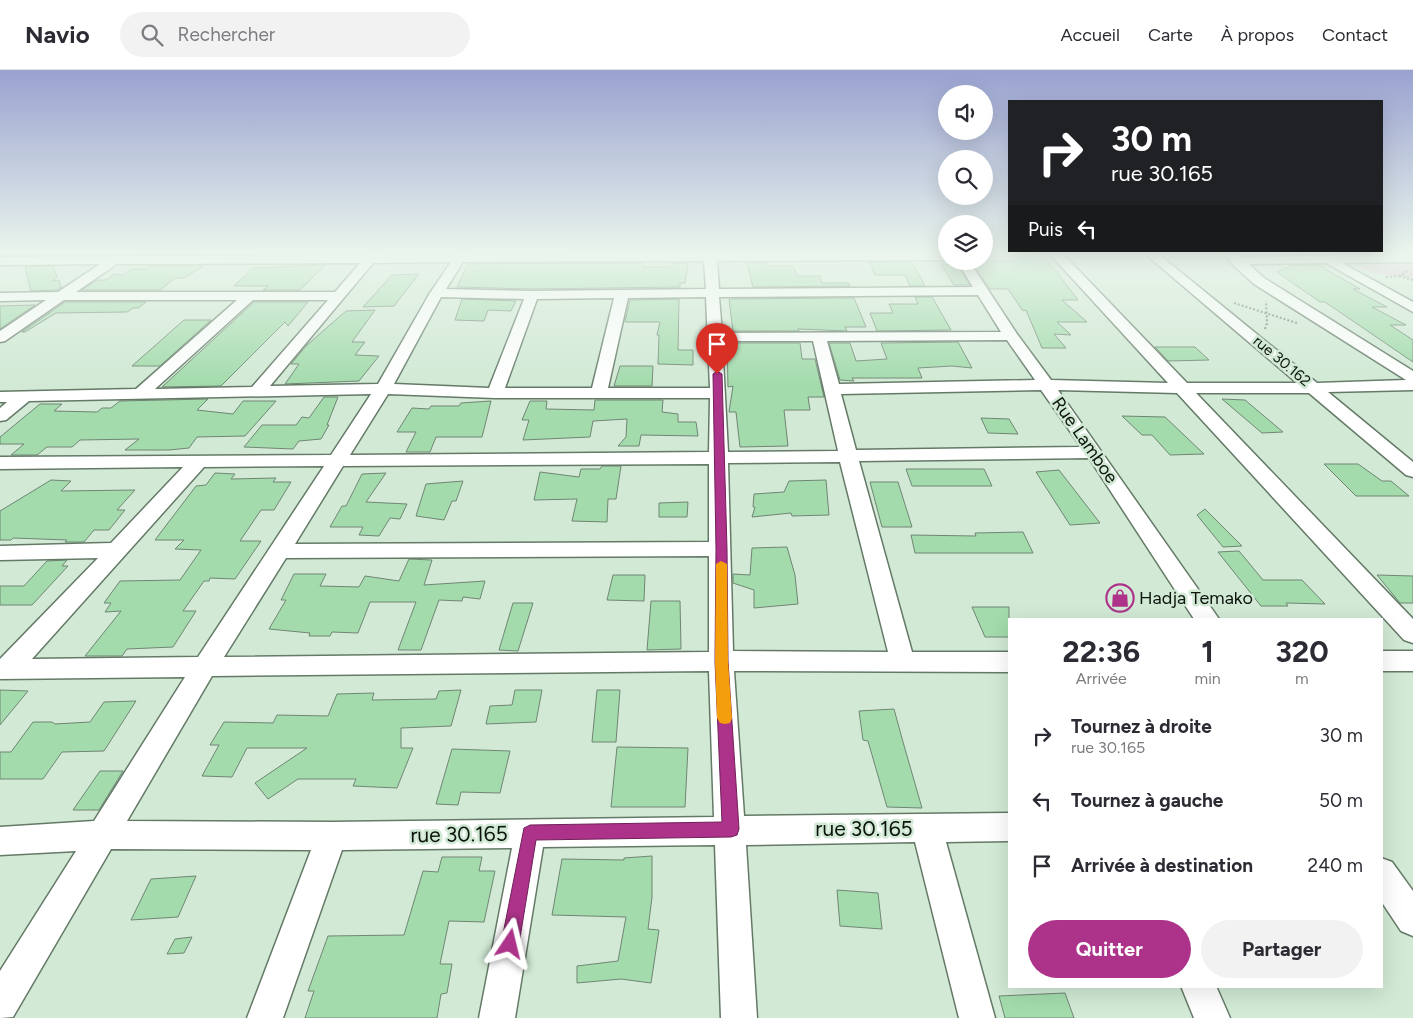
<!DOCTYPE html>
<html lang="fr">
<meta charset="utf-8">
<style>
:root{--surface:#fff;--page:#f2f2f3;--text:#2b2b33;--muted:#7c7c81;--line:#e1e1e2;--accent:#ac3389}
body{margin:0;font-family:Figtree,sans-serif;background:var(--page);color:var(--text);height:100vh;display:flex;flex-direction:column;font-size:19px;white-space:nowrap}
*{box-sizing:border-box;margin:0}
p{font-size:16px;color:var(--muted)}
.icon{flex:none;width:28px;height:28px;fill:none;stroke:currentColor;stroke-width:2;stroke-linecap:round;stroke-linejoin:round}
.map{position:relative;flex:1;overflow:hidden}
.panel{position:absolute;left:1008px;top:548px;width:375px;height:370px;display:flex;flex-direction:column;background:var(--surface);border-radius:0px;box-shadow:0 5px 20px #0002}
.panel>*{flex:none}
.top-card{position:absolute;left:1008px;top:30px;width:375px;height:152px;border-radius:0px;box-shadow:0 5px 20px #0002;background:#202124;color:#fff;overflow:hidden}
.tools{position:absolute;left:938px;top:15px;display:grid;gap:10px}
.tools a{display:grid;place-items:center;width:55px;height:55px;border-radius:50%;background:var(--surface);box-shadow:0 5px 20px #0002;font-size:25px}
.pin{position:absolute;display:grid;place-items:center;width:42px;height:42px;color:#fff;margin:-51px -21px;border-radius:50% 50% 50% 0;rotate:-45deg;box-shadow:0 0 5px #0007}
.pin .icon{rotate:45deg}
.me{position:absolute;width:55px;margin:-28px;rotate:10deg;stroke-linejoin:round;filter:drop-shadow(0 0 4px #0008)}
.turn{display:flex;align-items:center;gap:18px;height:105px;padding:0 20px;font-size:22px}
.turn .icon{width:65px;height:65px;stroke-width:2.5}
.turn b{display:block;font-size:35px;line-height:42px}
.then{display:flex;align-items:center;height:48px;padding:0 20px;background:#0003;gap:10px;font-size:19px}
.eta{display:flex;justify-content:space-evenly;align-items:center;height:85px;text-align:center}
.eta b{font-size:30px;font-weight:700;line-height:35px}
.action{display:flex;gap:10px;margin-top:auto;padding:10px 20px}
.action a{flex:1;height:58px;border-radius:30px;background:var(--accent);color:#fff;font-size:20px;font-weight:700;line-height:58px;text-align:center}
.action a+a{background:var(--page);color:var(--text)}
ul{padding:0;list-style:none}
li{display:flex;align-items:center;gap:15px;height:65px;padding:0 20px}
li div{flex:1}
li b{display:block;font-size:19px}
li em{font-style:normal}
header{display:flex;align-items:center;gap:30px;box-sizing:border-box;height:70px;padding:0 25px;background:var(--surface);border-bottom:1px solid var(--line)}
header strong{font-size:24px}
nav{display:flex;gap:28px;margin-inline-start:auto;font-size:18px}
.search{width:350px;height:45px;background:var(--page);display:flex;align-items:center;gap:12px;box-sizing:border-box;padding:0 18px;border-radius:28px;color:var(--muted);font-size:19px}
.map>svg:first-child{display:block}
.green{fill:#e5bbd4}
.building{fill:#a3dbac;stroke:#708674}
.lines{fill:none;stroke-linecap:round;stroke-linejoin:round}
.minor-casing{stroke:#647a67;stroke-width:3}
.path{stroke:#69796c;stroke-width:2;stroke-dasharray:2 2;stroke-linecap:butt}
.minor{fill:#fff;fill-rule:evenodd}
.route{fill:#ac3389;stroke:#702159}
.slow{fill:#f59e0b}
.labels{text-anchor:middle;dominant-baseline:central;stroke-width:5;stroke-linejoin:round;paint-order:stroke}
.far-street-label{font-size:15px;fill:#0c140d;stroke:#d1e9d5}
.street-label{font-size:18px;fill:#0c140d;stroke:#d1e9d5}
.poi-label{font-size:18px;fill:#0c140d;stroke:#d1e9d5;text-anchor:start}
.near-street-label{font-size:21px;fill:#0c140d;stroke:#d1e9d5}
</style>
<header>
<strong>Navio</strong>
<div class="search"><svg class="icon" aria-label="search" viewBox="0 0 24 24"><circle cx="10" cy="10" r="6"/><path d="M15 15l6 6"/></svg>Rechercher</div>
<nav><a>Accueil</a><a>Carte</a><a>À propos</a><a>Contact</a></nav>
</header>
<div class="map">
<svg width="1413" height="948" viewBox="0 0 1413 948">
<rect width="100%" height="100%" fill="#d1e9d5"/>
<path class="green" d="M1413,194V208L1373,203L1352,195Z"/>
<path class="building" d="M1008,182H1037L1056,201L1078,230H1062L1087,252H1057L1071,265L1054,264L1066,278H1042L1026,240L1023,241L1008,219H990L974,196H980L977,191H1014Z
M869,192H912L925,216H910L905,205H875Z
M595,193H643V197H672V193L688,194L685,213H680V217L530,219L457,217L468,194Z
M747,193H767L768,196H793L797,206H820L822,213H848L850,216L753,217Z
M941,194L957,195L970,215H954Z
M325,195L300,220H263L268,216H234L253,198Z
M1293,195H1318L1360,219H1353L1387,237H1372L1406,255H1390L1413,270V292L1325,232H1320L1277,202Z
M53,196L57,207L52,211L59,210L61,217L57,220L31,221L25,197Z
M149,196H203L184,208H175L160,220H82L97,210H106L114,204L122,205L132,199H145Z
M419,204L394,236L363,237L392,205Z
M915,227H932L951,260L877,261L870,243H893L889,234H918Z
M854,228L866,257H845L847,261L798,259L799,261H733L729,229Z
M462,229L516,231L511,241L488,240L484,251L455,250Z
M679,229L678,280H693V295L658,294L659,265H657L660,252H625L630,230Z
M65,232H146L138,238H133L127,242L56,243L25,262H22Z
M254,232H308L288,256L285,252L221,316L162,317Z
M35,235L0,259V236Z
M375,240L352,272H365L355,285L379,286L359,311L285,314L299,294H291L307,275L346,241Z
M184,250H211L160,296H132Z
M958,272L972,298L952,296L918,298L922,308H852L854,311L840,310L829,273H850L856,291L887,289L881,273Z
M727,273H800L802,289H815L824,327H808L810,340H784L788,376L740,377L736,342H729L733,316L728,317Z
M1155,277H1195L1209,290L1168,291Z
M620,296H653L652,316H614Z
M324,327H338L327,355H329L321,369L299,371L293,379L244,377L262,355H296L302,347L309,348Z
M208,329L197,340L233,344L243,331H276L245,366L197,367L189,378L169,380H125L139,369L80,370L72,377H47L37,385H11L24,374H0V367L40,334H62L54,341L97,342L102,338H111L120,331Z
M1222,329L1245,330L1283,362L1262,363Z
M595,330H663L662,342L678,344V352H696L698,366L641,365L639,376H618L626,367L627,349L593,351L590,367L523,370L529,350H522L530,331H547L546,339L594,340Z
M491,331L482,367H436L430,382H406L416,362H397L412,338L429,339L431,336H459L461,333Z
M1122,346L1165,347L1204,384L1170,385L1152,365H1142Z
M981,348L1009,349L1018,364L988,363Z
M1324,394H1358L1382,411H1391L1409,426H1356Z
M602,396H621L616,429H608L607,452L572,451L577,429L534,430L540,402L579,407L581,399H600Z
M906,399H984L992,416H912Z
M1059,400L1100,453L1070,455L1036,402Z
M215,403L235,404L231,409L276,408L273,412H291L274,440H261L240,471H261L235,509L210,508L209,511H204L183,541H196L173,577L127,579L122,586H85L121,541L105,542L111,533H104L120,511L180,510L201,480L175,479L184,470H155L196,416L206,415Z
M386,403L366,432L407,434L400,449L390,448L379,466L359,465L363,457H330L342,436H346L362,404Z
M51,410L71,411L61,421L135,420L117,440H125L109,460H94L84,472H65L67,470L13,468L11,470H0V441Z
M826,410L829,445L792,446L791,443L752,447L755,437H753L754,424L784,422L789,411Z
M463,411L456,431H452L444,450L416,446L426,414Z
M870,412H898L912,457H882Z
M688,432L687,447H659V433Z
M1205,439L1242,476L1223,477L1197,445Z
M1023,462L1033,483H915L911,465L976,466L975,463Z
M787,477L795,505L798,534L754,538V520L733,513V504L750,505L752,478Z
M1239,481L1263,510H1302L1325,534L1286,533L1288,536H1261L1218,482Z
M409,489L432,490L424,515L485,511L480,529L463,527L462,531L439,530L421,580H398L416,532H370L358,563L332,562L330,566H309L310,563L269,559L286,530H281L294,504H326L320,516L359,517L365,506L399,511Z
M67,490L62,496H68L32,535H0V516H24L47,491Z
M613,505H645L644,531L607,530Z
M1377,505L1413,506V533H1400Z
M651,531H680L681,579L647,580Z
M513,533H533L518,581L499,580Z
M972,537H1009V567H985Z
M0,620L28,621L0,655Z
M461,620L451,656L401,658V678H413L397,718L353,716L356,709H298L268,729L255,713L307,678H247L232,707L202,706L219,675H210L224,652L273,653L277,645L328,646L337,624L374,623L372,630L436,629L439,621Z
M515,620H542L536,652L486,654L490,636L512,635Z
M597,620H620L616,672H592Z
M136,631L104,681L62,682L43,709H0V682H11L33,652H52L55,654L90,652L104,632Z
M894,639L903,672L922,738L887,737L868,671L863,670L859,641Z
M617,677L688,678L685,737H611Z
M452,679L510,681L500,723L461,722L458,735L436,734Z
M100,701H123L99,740H73Z
M652,786V827L648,859L659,860L651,913L621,909L577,913V896L618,891L626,847L552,845L562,789L624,790V788Z
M442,787H482L479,801H495L484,852L449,851L440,894H452L447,923L441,924L437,948H305L314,921H308L328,866L404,865L423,801L438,802Z
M196,806L178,847L131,850L151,809Z
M837,820L878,823L882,859L840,856Z
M192,867L184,883L167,884L175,869Z
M1065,923L1074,948H1005L999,926Z"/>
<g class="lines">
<g class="minor-casing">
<path id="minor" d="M369,182H380L379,185H456L458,182H470L468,185L704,184V182H716V184L946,182V190L717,191L719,219L973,217L957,191H969L1017,264L1051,310L1168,313L1048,182H1061L1187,313H1297L1143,182H1156L1317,313L1406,310L1254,214L1232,194L1222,182H1235L1241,187L1413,184V192L1342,193L1413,232V242L1326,193L1249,194L1264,208L1413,301V320L1328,322L1413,392V407L1406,405L1309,323H1196L1413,549V573L1404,570L1177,323L1058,320L1219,549H1194L1089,388L859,391L912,582H1009V602L734,601L744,746L1009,743V771L946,772L995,948H959L915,772L746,775L757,948H721L715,775L543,777L515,948H479L512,778L342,780L283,948H247L311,780L111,779L13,947L0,948V901L76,781L0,785V757L94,751L185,607L0,609V589L98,488L0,490V476L111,473L183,397L0,399V387L331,385L371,324L29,331L6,350L0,351V338L7,332H0V322L136,319L237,230H64L5,271L0,272V261L46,230L0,231V223L58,222L100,194L0,195V187L366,185ZM704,191L706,219L532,221L446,219L463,192ZM451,192L430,223L378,314L270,316L373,193ZM360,193L335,222H76L117,194ZM978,225L1001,262L722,263L719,227ZM441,227L524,229L489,318L394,314ZM706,227L710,318H608L628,228ZM614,228L592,318H505L537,229ZM253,230H328L252,317L155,319ZM1007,270L1035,310L839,314L827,271ZM722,271H813L838,381L728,382ZM1041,320L1081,377L856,380L841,324ZM388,324L495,328H710L709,382L350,385ZM840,392L888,582L733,581L728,393ZM709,394V472L295,474L343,396ZM324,396L198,587L32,589L204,397ZM709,486V582L224,587L286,488ZM709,601L714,747L332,752L127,751L212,606Z
M1381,581H1413V601H1381Z
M1381,788L1392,792L1413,821V866L1401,861L1381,831Z
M1181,916H1216L1230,948H1194Z"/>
</g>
<path class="path" d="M1407,201L1400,206L1413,210
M1386,207L1400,206
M1234,233L1297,253
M1265,259L1267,253L1266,231"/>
<use href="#minor" class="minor"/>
</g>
<linearGradient id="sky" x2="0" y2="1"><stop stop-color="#99a2d0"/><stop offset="0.58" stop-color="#eaf5ec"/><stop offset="1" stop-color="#eaf5ec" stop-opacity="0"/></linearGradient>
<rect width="1413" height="315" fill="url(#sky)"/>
<path class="route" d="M717,301L722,304L727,479L728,591L739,759L737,765L731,767L536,770L519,874L516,880L510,883L503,880L501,874L524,758L530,755L722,752L715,591L716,479L713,304Z"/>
<path class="slow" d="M721,491L727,494L728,591L732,648L730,653L725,654L720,653L717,648L715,591L716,494Z"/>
<defs>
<g id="shop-ring" transform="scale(1.4375)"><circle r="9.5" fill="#d1e9d5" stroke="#ac3389" stroke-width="1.5"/><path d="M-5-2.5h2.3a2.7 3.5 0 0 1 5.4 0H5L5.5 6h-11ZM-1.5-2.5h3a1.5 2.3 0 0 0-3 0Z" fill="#ac3389"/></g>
</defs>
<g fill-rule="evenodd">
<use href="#shop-ring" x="1120" y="528"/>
</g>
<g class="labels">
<g class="far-street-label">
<text transform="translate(1282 291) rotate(40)">rue 30.162</text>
</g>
<g class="street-label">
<text transform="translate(1085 370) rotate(55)">Rue Lamboe</text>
</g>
<g class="poi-label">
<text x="1139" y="528">Hadja Temako</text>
</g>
<g class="near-street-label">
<text x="864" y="758">rue 30.165</text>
<text transform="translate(459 764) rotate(-1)">rue 30.165</text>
</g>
</g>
</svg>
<div class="tools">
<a><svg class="icon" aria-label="sound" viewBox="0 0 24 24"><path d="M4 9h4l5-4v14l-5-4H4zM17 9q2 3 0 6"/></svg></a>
<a><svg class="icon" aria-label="search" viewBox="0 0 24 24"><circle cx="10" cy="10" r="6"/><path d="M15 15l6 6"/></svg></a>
<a><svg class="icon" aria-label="layers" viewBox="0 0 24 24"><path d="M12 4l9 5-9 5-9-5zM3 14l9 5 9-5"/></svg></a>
</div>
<div class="pin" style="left:717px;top:304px;background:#d93025"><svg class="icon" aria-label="arrive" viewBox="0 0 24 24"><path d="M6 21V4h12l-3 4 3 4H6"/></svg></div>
<svg class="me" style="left:510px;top:874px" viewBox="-20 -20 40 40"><path d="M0-17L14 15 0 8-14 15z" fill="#ac3389" stroke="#fff" stroke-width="4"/></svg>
<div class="top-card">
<div class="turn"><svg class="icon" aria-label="right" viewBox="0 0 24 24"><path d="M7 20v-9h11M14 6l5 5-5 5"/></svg><div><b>30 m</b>rue 30.165</div></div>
<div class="then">Puis<svg class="icon" aria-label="left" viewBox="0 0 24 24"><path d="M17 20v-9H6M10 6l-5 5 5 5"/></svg></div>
</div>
<section class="panel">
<div class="eta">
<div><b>22:36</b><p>Arrivée</p></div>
<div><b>1</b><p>min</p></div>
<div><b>320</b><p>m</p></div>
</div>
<ul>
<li><svg class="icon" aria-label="right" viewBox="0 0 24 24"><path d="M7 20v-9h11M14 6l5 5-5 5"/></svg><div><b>Tournez à droite</b><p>rue 30.165</p></div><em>30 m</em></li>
<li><svg class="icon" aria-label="left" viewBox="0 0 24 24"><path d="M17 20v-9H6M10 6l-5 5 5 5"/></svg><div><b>Tournez à gauche</b></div><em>50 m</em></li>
<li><svg class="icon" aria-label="arrive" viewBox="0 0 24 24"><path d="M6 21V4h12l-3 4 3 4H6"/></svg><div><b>Arrivée à destination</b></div><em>240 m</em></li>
</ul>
<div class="action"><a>Quitter</a><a>Partager</a></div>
</section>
</div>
